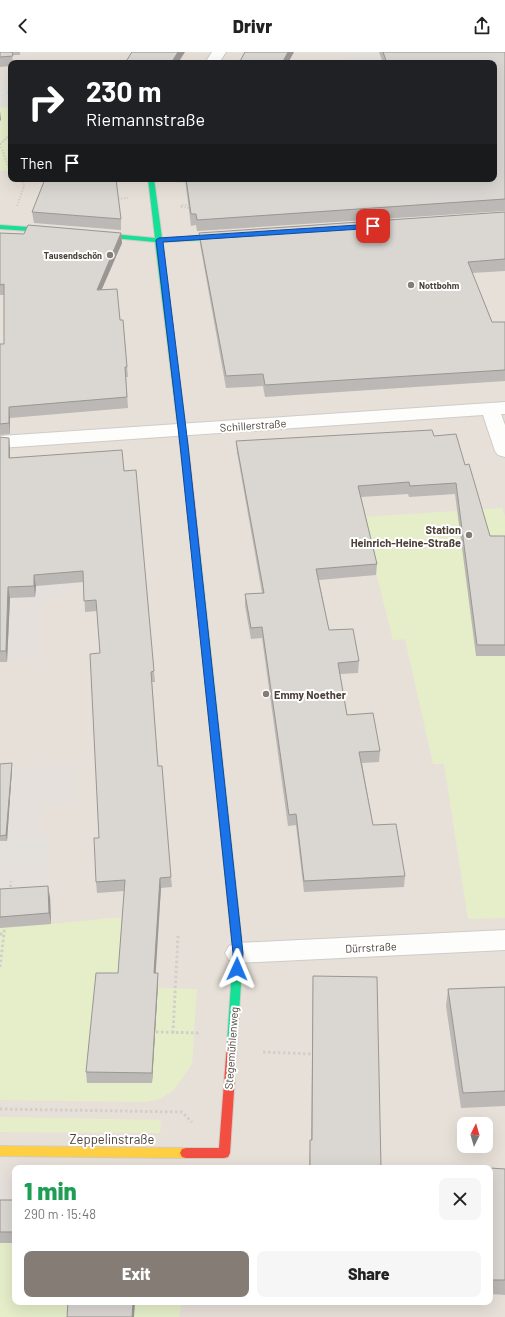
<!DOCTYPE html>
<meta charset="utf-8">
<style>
:root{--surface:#fff;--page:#f6f6f6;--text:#222;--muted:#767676;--accent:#857d75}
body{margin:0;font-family:Barlow,sans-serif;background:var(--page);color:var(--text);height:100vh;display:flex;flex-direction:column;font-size:15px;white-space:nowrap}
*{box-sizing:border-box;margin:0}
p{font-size:13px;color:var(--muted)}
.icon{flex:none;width:22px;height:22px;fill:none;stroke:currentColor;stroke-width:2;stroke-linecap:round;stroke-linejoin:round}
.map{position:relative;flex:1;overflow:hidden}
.side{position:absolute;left:12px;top:1113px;width:481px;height:140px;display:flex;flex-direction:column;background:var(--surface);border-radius:8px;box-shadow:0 4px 16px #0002}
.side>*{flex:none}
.guide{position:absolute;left:8px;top:8px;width:489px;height:122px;border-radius:8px;box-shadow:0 4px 16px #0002;background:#202124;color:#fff;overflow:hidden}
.needle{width:26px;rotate:5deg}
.fabs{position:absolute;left:457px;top:1065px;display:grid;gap:8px}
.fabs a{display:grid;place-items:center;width:36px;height:36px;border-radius:8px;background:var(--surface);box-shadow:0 4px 16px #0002;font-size:20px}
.pin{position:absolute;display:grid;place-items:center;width:34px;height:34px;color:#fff;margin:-17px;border-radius:8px;box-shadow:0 2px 6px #0006}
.me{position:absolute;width:44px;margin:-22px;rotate:1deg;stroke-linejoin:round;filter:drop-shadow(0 0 3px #0008)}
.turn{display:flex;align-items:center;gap:14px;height:84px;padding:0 12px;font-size:18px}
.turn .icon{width:52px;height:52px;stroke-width:2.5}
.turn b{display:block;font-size:28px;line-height:34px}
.then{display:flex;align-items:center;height:38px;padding:0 12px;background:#0003;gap:8px;font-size:15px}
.round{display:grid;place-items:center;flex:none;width:42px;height:42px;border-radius:8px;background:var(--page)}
.overview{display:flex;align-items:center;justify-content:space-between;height:68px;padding:0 12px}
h1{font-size:24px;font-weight:800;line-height:30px;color:#1e9e55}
.cta{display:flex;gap:8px;margin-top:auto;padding:8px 12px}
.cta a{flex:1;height:46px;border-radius:8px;background:var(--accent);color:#fff;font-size:16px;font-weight:800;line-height:46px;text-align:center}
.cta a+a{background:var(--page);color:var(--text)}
header{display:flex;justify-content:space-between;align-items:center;height:52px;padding:0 12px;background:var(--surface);font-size:18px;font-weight:800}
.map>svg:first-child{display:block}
.residential{fill:#e7e0d8;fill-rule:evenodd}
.industrial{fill:#e6e0dc}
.green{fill:#e5eec9}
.parking{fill:#e4e0dc}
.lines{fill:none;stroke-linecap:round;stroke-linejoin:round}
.street-casing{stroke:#cfcbc7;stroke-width:2}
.fast-casing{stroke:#d3ccc3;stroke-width:2}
.slow-casing{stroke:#d3ccc3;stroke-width:2}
.jam-casing{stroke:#d3ccc3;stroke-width:2}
.path-far1{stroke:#d2cfcb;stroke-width:2;stroke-dasharray:1.5 1.5;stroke-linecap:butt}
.path{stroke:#d2cfcb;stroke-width:3;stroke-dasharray:2.5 2.5;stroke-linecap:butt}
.street{fill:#fdfdfc;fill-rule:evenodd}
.fast{fill:#16e098;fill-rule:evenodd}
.slow{fill:#ffcf43;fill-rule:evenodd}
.jam{fill:#f24e42;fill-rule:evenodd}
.wall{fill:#bbb8b5}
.shaded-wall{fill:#999693}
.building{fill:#dad6d2;stroke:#999693}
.route{fill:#1a73e8;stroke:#114b97}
.poi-dot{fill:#857d75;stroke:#fff;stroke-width:1.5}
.labels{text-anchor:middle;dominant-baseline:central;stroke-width:4;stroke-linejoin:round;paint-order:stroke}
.far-poi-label{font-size:9px;font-weight:bold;fill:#4a3f36;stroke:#fff;text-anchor:end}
.street-label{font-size:11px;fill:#4a3f36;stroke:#fff}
.poi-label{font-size:11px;font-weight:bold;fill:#4a3f36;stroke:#fff;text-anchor:end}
.near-street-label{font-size:13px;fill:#4a3f36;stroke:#fff}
</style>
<header><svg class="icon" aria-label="back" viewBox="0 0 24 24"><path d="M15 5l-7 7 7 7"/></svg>Drivr<svg class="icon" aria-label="share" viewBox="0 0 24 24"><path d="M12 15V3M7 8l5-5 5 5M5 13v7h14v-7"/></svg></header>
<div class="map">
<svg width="505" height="1265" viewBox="0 0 505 1265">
<rect width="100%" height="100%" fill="#f2efeb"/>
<path class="residential" d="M0,0H505V1265H0ZM11,11H494V127H11ZM464,1072H486V1094H464ZM15,1116H490V1250H15Z"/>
<path class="industrial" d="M72,532V540L40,552L41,608L0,610V536Z
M76,712L78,752L42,755L43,785L0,789V717Z
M48,807L51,872L17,875L0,842V811Z
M0,1126L15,1127V1191H0Z"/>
<path class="green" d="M11,55V118L0,119V56Z
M502,456L505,464V866L468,867L444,712H433L405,587L393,588L362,465Z
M0,842L18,875L124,865L119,931L158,932V936L197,937L192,1012L174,1038L160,1047L145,1050L0,1048Z
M0,1065L161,1068L160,1081L0,1080Z
M0,1191H15V1250H182L179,1265H0Z"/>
<path class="parking" d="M351,0H480L484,11H346Z
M11,33V46L7,47L8,53L0,54V35Z
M47,785L48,807L0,811V789Z"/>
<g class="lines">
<g class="street-casing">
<path id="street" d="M212,0H226L219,11H205Z
M505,350V362H501L505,373V405L498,403L495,399L483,363L0,396V384Z
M505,878V898L238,911L229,908L225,901L229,894L238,891Z"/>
</g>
<g class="fast-casing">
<path id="fast" d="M148,127H154L162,186L230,183L233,185L230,187L162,190L190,410L186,412L182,410L155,190L91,184L88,182L91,180L155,186Z
M0,173L57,177L60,179L57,181L0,177Z
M196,498L200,501L243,901L237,992L236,995L232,997L228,995L227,992L233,901L192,501Z"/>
</g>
<g class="slow-casing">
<path id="slow" d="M0,1094L186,1096L190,1097L192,1101L190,1105L186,1106L0,1104Z"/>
</g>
<g class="jam-casing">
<path id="jam" d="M183,408H186L190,410L200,501L196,504L192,501L182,410Z
M232,987L236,989L237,992L230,1101L228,1105L224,1106H186L182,1105L180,1101L182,1097L186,1096H219L227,992L228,989Z"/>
</g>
<path class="path-far1" d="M8,40L11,50
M11,53V57
M0,92L9,116
M0,92L11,82
M177,130H188
M118,147L128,146
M17,154L24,134L23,127
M181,155V153H188
M181,155L189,156"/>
<path class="path" d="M10,840L11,829
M0,882H4
M0,915L5,873
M156,980L201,981
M173,981L178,884
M263,1000L312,1002
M0,1057L182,1060L192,1070"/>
<use href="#street" class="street"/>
<use href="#fast" class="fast"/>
<use href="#slow" class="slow"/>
<use href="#jam" class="jam"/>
</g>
<path class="wall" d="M0,0H20V3H12L13,11H11V14L0,15Z
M379,0H505V159L197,179L196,173L191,174L185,127H494V11H383Z
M32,160L121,167V178L34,171Z
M505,160V219L472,221L492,270H505V329L265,345L263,334L226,336L200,192L199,181Z
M0,181L24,182L121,181L122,191L102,237L120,268H123L128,325H126L128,356L10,366V382L0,383V292H4V243H0Z
M434,384L465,413L490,484H505V604H476L455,442L409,445L408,442L361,445L377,512L376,523L319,528L329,578L359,609L358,621L340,622L347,663L380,699L379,710L362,711L373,773L405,824L404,835L304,840L296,773L288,774L262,586L251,587L245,554V542L262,541L237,400L236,389Z
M0,385L10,397V406L124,419L154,619L155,630H152L158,714L171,825L172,835L161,836L155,921H158V932L152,1031H87L86,1020L118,921L124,839L97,841L96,830L99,786L100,601L97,559L85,560L84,530L36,534L35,545L10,546L7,610H0Z
M0,712L12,717L7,789H0Z
M0,837L50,845L51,872L0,876Z
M313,924L381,1116H309L310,1088H311Z
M505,935V1054L461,1056L446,954L448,937Z
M490,1116L505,1117V1243L490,1242Z
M0,1148H15V1191H0Z"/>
<path class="shaded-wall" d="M178,0H185L178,11H171Z
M288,0H294L288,11H282Z
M0,59L1,68L0,69Z
M121,181L122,191L97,248V238Z
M9,355L10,366V382L9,371Z
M9,386L10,397V417L9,406Z
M34,523L36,534L35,545L34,534Z
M8,535L10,546L7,610L6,599Z
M12,711V717L7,789L6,783Z
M160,826L161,836L155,932L154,921Z
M48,834L50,845L51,872L49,861Z
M158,921V932L152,1031V1021Z
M133,1250H135L134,1265H132Z"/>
<path class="building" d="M0,0H12L13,4L0,5Z
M132,0H178L171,11H125Z
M245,0H288L282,11H239Z
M383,0H505V147L197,168L196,162H191L186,127H231L230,128L243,127H494V11H387Z
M45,127H116L121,167L32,160Z
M505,160V207L468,210L492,270H505V318L265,333L263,322L226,324L199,181Z
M28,173L121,181L97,238L117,237L120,268H123L127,315H125L127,345L9,355V371L0,372V292H4V232L0,233V181L24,182Z
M432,378L434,384L456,382L465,413L469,412L490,484H505V593H477L456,431L410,434L409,430L358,434L377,512L316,517L329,578L353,577L359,609L338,611L347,663L373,661L380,699L359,700L373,773L396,772L405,824L304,829L296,762L289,763L262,575L251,576L245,542L264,541L236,389Z
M0,385L9,386V406L122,398L124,419L136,418L154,619L151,620L158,714H162L171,825L160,826L154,921H158L152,1021L86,1020L96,921H118L125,828L96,830L94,786H99L90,602L100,601L96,548L84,549L83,519L34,523V534L8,535L6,599H0Z
M12,711L6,783L0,784V712Z
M48,834L49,861L0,865V837Z
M313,924L377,925L381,1116H310V1088H312Z
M505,935V1039L463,1041L448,937Z
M429,1115L479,1116H429Z
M490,1116L505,1117V1228H490Z
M0,1148H15V1180H0Z
M68,1250H133L132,1265H67Z"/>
<path class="route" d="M373,172L376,173V176L163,190L188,393L243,901L242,917L237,921L232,917L233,901L180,393L156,188L159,186Z"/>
<g class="poi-dot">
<circle cx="110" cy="203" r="4"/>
<circle cx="411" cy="233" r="4"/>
<circle cx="469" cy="483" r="4"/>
<circle cx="266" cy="642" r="4"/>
</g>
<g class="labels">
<g class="far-poi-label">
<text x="102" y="203">Tausendschön</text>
<text x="419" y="233" text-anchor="start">Nottbohm</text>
</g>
<g class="street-label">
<text transform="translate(253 373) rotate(-4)">Schillerstraße</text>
<text transform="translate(371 895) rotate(-3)">Dürrstraße</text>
<text transform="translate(231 996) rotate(-86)">Stegemühlenweg</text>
</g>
<g class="poi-label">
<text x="461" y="477">Station<tspan x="461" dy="13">Heinrich-Heine-Straße</tspan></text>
<text x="274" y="642" text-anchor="start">Emmy Noether</text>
</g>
<g class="near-street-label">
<text x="112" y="1087">Zeppelinstraße</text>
</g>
</g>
</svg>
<div class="fabs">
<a><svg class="needle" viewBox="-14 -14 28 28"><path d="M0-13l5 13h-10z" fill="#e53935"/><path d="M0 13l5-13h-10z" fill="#767676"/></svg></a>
</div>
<div class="pin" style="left:373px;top:174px;background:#d93025"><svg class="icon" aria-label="arrive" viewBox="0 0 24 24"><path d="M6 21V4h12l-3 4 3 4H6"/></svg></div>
<svg class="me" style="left:237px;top:917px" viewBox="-20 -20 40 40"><path d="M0-17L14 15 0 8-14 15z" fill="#1a73e8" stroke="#fff" stroke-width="4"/></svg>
<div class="guide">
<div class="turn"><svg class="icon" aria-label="right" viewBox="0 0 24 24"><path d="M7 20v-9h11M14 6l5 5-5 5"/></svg><div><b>230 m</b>Riemannstraße</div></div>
<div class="then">Then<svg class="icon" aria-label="arrive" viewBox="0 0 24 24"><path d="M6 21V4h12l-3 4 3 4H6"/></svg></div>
</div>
<section class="side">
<div class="overview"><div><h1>1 min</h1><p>290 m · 15:48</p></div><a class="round"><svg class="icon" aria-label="close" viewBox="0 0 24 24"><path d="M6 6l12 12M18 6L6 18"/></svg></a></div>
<div class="cta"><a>Exit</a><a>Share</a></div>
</section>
</div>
